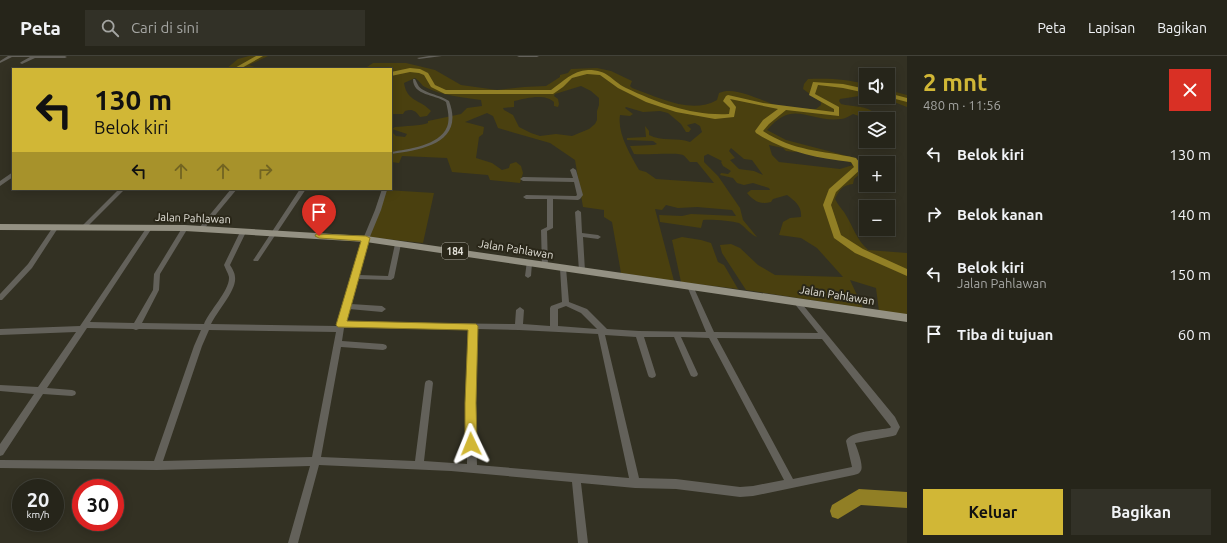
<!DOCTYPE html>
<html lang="id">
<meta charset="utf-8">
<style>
:root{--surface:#26251a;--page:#323127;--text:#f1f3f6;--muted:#a4a5a2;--line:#424239;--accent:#d1b736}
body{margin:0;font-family:Ubuntu,sans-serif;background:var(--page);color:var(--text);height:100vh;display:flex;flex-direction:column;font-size:15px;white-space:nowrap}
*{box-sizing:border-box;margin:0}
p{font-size:13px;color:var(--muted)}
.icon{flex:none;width:22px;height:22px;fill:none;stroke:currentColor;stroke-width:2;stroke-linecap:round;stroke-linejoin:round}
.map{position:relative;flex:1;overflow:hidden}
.panel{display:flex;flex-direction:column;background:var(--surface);width:320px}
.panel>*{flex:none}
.hud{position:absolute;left:12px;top:12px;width:380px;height:122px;border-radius:0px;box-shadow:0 2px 10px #0003,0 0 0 1px var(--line);background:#d1b736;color:#111;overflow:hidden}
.buttons{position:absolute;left:859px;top:12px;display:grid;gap:8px}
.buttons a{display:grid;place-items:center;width:36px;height:36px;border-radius:0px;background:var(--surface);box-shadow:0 2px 10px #0003,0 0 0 1px var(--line);font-size:20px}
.speed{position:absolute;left:12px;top:423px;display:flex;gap:8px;font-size:20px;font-weight:700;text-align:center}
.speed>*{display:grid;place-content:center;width:52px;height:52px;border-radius:50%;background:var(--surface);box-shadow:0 2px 10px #0003,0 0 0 1px var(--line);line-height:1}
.speed small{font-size:10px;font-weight:400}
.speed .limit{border:6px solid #d22;background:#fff;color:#111}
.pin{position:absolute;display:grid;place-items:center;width:34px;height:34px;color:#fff;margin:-41px -17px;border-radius:50% 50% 50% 0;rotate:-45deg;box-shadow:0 0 4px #0007}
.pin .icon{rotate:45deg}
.me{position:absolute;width:44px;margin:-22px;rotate:358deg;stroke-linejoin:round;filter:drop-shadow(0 0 3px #0008)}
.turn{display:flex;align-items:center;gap:14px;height:84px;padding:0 16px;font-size:18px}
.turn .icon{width:52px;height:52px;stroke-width:2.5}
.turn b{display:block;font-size:28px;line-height:34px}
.lanes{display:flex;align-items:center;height:38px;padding:0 16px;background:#0003;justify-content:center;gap:20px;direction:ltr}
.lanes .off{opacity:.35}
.round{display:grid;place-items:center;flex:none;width:42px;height:42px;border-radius:0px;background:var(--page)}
.overview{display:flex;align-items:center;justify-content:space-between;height:68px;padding:0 16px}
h1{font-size:24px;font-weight:600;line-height:30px;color:var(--accent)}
.button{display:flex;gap:8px;margin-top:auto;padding:8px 16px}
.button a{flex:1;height:46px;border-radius:0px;background:var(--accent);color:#111;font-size:16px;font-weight:600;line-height:46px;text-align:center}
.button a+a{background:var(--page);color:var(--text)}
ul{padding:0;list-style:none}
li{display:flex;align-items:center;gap:12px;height:60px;padding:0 16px}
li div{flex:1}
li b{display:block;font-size:15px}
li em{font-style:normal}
header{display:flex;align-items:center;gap:24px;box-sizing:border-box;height:56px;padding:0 20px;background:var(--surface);border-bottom:1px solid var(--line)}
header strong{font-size:19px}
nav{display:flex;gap:22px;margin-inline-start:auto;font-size:14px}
.search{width:280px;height:36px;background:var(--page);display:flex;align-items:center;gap:10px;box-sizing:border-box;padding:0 14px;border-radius:0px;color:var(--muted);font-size:15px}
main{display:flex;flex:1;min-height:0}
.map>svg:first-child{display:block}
.green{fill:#4a400f;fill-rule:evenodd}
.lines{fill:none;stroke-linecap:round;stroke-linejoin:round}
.river{fill:#917f25;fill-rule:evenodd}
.street{fill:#63615a;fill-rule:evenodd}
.primary{fill:#949183;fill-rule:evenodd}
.route{fill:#d1b736;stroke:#887723}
.labels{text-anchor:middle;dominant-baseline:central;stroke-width:4;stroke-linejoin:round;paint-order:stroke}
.shield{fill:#2a2719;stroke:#aba89e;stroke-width:1}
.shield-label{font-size:10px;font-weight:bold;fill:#e2e0d7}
.street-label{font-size:11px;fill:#e2e0d7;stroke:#2a2719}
</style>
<header>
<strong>Peta</strong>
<div class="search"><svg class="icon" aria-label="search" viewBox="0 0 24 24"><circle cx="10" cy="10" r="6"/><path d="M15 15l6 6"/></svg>Cari di sini</div>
<nav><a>Peta</a><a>Lapisan</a><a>Bagikan</a></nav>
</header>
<main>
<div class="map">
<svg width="907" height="487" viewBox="0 0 907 487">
<rect width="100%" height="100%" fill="#333123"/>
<path class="green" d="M249,0H268L249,9L260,13H226L238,3Z
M373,7H406L435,14L461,29L497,34L524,31L546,30L560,21V19L568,17L571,13L597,12L611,15L632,25L630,30L632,32C658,41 691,59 717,44L719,37C735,29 763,46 779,50C791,52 804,53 816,53L821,49V46L803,33L804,28L808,23C829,22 846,23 866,28V39L840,43L839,45L841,48C853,51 861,49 872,55L869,59L875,63H868L853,58C849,60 845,63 841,63C809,67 794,42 767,74L786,84L855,102L865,111L861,117L854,123L853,128C843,129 839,134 835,143C838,149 841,152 844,156C853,170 856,183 868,194L907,197V259L879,255L876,232L850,224L863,252L746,234L722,197L720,189L731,188L740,192L758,209L775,219L843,221L817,192L801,182L779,179L783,166L790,162L801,161C802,150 795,145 787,139L773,143L771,146C760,149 754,145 747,137L751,134H770L769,132L753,127L744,129L737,127L733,122L720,119L721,117L728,118L731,115L723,110L721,106L722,105L708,98L704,100V106L718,120L731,139L740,152L743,164L757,181C749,178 746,171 739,167C732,165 711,163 703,164L701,172L660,166L659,159L682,160L691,158L736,160L732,154L697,151L678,152L666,149L662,154L655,153L674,225L621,217L612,166L604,161V154L583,151L575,104L550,87L498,72L493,60L487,57L465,66L484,71L483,78L479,81L476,102L492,107L502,114L509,112L510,108L516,106L521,110L523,117L520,127L490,124L488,119L452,116L447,102L402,100L399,107L391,106V75L396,80L405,81L407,78L392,73L395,71C404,70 421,70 428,67V65L461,58L467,52L482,50L481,44C462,41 443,40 425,31C421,29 420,25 415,22L404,27C407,46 420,43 431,55L427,60L420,61C415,54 412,53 405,55L403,58H391V13H364ZM581,30L591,35L599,42V49L597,55V64L595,68L589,73L572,80L556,78L540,80L531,77L519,71L513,59L504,54L503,52L514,51V45C526,42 545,37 554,46V50L558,51L559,48L558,43L554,40L555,38ZM626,51L643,56L660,55L668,57L681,68L686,76H689L691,73L687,69L695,67L700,70L702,76L690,86C677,81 661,86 649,79V75L645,70L646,81L627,82V84L653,85L657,88L654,89L630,90L634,98C643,99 678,96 683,99C685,100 688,104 690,106H697L714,127L656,123L646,116L639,114C630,98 617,77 620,59L630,60L633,58L625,52ZM769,89L783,92L786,95L795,96L798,94L847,105L851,107L853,109L840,113L779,106L772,99ZM731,92L744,103L752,104L763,119L754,115L739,113L730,104L735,102L729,95Z
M888,34L907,39V51L894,46L888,47L872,41H888Z
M386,134L434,137L423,187L368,181Z
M682,181L701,184L711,187L718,206L724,209L738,233L681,226L672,184Z"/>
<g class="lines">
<path class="river" d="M256,0H263L240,13H233Z
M410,12L420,13L428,17L435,29L446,34H551C564,25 572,15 588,14C609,14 610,24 626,32C658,47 692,60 729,58L730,52L723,45L726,40L728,39L763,47L834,56V53L809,39L813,26L843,28L866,33V37L843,32L818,29L815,38L839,51V60L786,54L769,68L763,75C795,96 821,94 856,102L863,111L836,136L831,149L841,179L863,193L907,213V220L855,197L834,182L823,149L829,133L854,111L851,106C817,102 785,96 756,77L755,75L763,64L778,53L730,43L736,51L734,61L715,63L676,56L646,46L618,32L600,19L587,18L572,22L563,31L553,38H445L431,31L424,19L419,17L410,16L391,20V16Z
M888,37L907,42V46L888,41Z
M859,433L907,436V452L861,449L838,463L832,461L830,455L832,449Z"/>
<path class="street" d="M8,0H65L67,1L65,2H35L22,8L20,7L21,6L30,1H12L0,7V5Z
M429,0H442L419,3L417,2Z
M517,0H539L537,1H519Z
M413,23H415C416,25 417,27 418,29C422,37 441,39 449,45C465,87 422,94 391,98V96C408,93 439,90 447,71C450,63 448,55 446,46C435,38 413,40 413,23Z
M573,112L576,114L583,139L580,143L578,144L553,143V172L547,175L548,210L547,212H543L542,210L541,174L547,171V143H526L523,141L526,139L576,140L577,139L574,126L523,125L520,123L523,121L573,122L570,114Z
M13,116V121L0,130V125Z
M119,133H125L86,172H82L81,171Z
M231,133H237L203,174H199L198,173L199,172Z
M300,133H306L258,205H254L253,204L254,203Z
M382,133L387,134L381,154L369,183L359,219L388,220L395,188L398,186L401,188L394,222L391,224L358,223L351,248L382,250L386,253L382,256L349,253L346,266L515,268L516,254L520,251L524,254L523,268L550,270V252L551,250L562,246L560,212L563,210L566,212L569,246L587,253L607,273L639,275L706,276L687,230L690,228L693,230L714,276L818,277L794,247L792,245L794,243H798L895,361L900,371L896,379L893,380L855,387C857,392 865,412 860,416C859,418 856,418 854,419L753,440L740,441L676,433L635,432L581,427L588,487H578L572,426L451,415L319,409L298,487H288L310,410L157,414L0,412V404L154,405L194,290L201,274L139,273L136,274L133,273L87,272L47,332L72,334L75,335L76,337L75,339L72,340L43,338L3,399L0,400V388L34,338L0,335V329L38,331L76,276L0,279V273L80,270L147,171L149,170L152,172L90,266L134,267L153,234L154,218L182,172L185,170L188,172L160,218L159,234L142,267L204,268C209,255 230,234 229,221C228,217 225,212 224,209L240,176L243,174L246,176L230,209C232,212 235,217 235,221C237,234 217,255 211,268L337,270L351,222V221L352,219L363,183L375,154ZM566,250L581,257L597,273L558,270V253ZM344,272L469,273L467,347V408L424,405L433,327L432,325L429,324L426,325L425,327L415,405L321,401L341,291L383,294L386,293L387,291L386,289L383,288L342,285ZM477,273L519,274L598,278L629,422L477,409L475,347ZM209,274L336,276L312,401L163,405L202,290ZM605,279L636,281L648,319L649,321L652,322L655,321L656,319L644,281H674L690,318L691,320L694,321L697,320L698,318L681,281L709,282L784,424L753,430L740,431L676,423L639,422ZM717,282L822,283L891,371L890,372C880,374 850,375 846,385L852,411L793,423Z
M578,154L581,156L582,177L598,179L601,181L598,183L583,181L585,215L582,217L579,215L575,156Z
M55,170L58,172L32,212L2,244H0V238L28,208L53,171Z
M527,205H529L532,207L531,220L528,222L525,220Z"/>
<path class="primary" d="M0,168L185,169L366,180L907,258V266L366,186L185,175L0,174Z"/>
</g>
<path class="route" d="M316,178L366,180L370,182L347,265L476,268L478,270L476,347L477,388L475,391L471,393L467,391L465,388V347L468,274L338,271L336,269L361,185L319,182L315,180Z"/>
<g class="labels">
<rect class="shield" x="442" y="187" width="26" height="16" rx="3"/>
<g class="shield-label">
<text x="455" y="195">184</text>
</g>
<g class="street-label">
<text transform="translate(193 162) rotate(2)">Jalan Pahlawan</text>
<text transform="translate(516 193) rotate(9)">Jalan Pahlawan</text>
<text transform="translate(837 239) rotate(9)">Jalan Pahlawan</text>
</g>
</g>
</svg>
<div class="buttons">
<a><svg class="icon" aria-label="sound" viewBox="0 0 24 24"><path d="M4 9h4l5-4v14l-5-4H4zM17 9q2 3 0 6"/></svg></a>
<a><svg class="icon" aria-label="layers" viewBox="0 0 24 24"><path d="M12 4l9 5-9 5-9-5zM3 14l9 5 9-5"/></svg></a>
<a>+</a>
<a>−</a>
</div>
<div class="speed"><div>20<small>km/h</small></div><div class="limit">30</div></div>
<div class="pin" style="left:319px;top:180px;background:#d93025"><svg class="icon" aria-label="arrive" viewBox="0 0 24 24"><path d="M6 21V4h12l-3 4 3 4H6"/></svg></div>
<svg class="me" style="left:471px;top:388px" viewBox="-20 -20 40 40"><path d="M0-17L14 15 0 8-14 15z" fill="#d1b736" stroke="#fff" stroke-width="4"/></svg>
<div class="hud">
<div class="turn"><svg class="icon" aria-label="left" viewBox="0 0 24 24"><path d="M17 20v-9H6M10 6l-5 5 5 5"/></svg><div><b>130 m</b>Belok kiri</div></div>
<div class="lanes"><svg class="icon" aria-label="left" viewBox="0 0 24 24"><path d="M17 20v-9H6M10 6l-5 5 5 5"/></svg><svg class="icon off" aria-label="ahead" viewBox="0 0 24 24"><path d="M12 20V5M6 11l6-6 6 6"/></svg><svg class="icon off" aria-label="ahead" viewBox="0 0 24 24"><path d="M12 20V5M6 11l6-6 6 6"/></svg><svg class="icon off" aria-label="right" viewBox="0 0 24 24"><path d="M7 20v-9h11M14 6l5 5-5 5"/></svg></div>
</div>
</div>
<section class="panel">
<div class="overview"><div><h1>2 mnt</h1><p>480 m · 11:56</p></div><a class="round" style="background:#d93025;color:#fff"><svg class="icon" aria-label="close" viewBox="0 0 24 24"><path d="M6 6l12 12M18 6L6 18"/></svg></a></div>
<ul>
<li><svg class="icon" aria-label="left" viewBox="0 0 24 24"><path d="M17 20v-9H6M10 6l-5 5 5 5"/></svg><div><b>Belok kiri</b></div><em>130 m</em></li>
<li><svg class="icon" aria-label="right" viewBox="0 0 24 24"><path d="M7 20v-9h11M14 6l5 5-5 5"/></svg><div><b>Belok kanan</b></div><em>140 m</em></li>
<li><svg class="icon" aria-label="left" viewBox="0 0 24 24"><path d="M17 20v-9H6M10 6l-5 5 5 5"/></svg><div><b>Belok kiri</b><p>Jalan Pahlawan</p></div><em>150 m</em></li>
<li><svg class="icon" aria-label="arrive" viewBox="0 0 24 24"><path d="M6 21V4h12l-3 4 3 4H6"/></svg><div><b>Tiba di tujuan</b></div><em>60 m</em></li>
</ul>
<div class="button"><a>Keluar</a><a>Bagikan</a></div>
</section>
</main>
